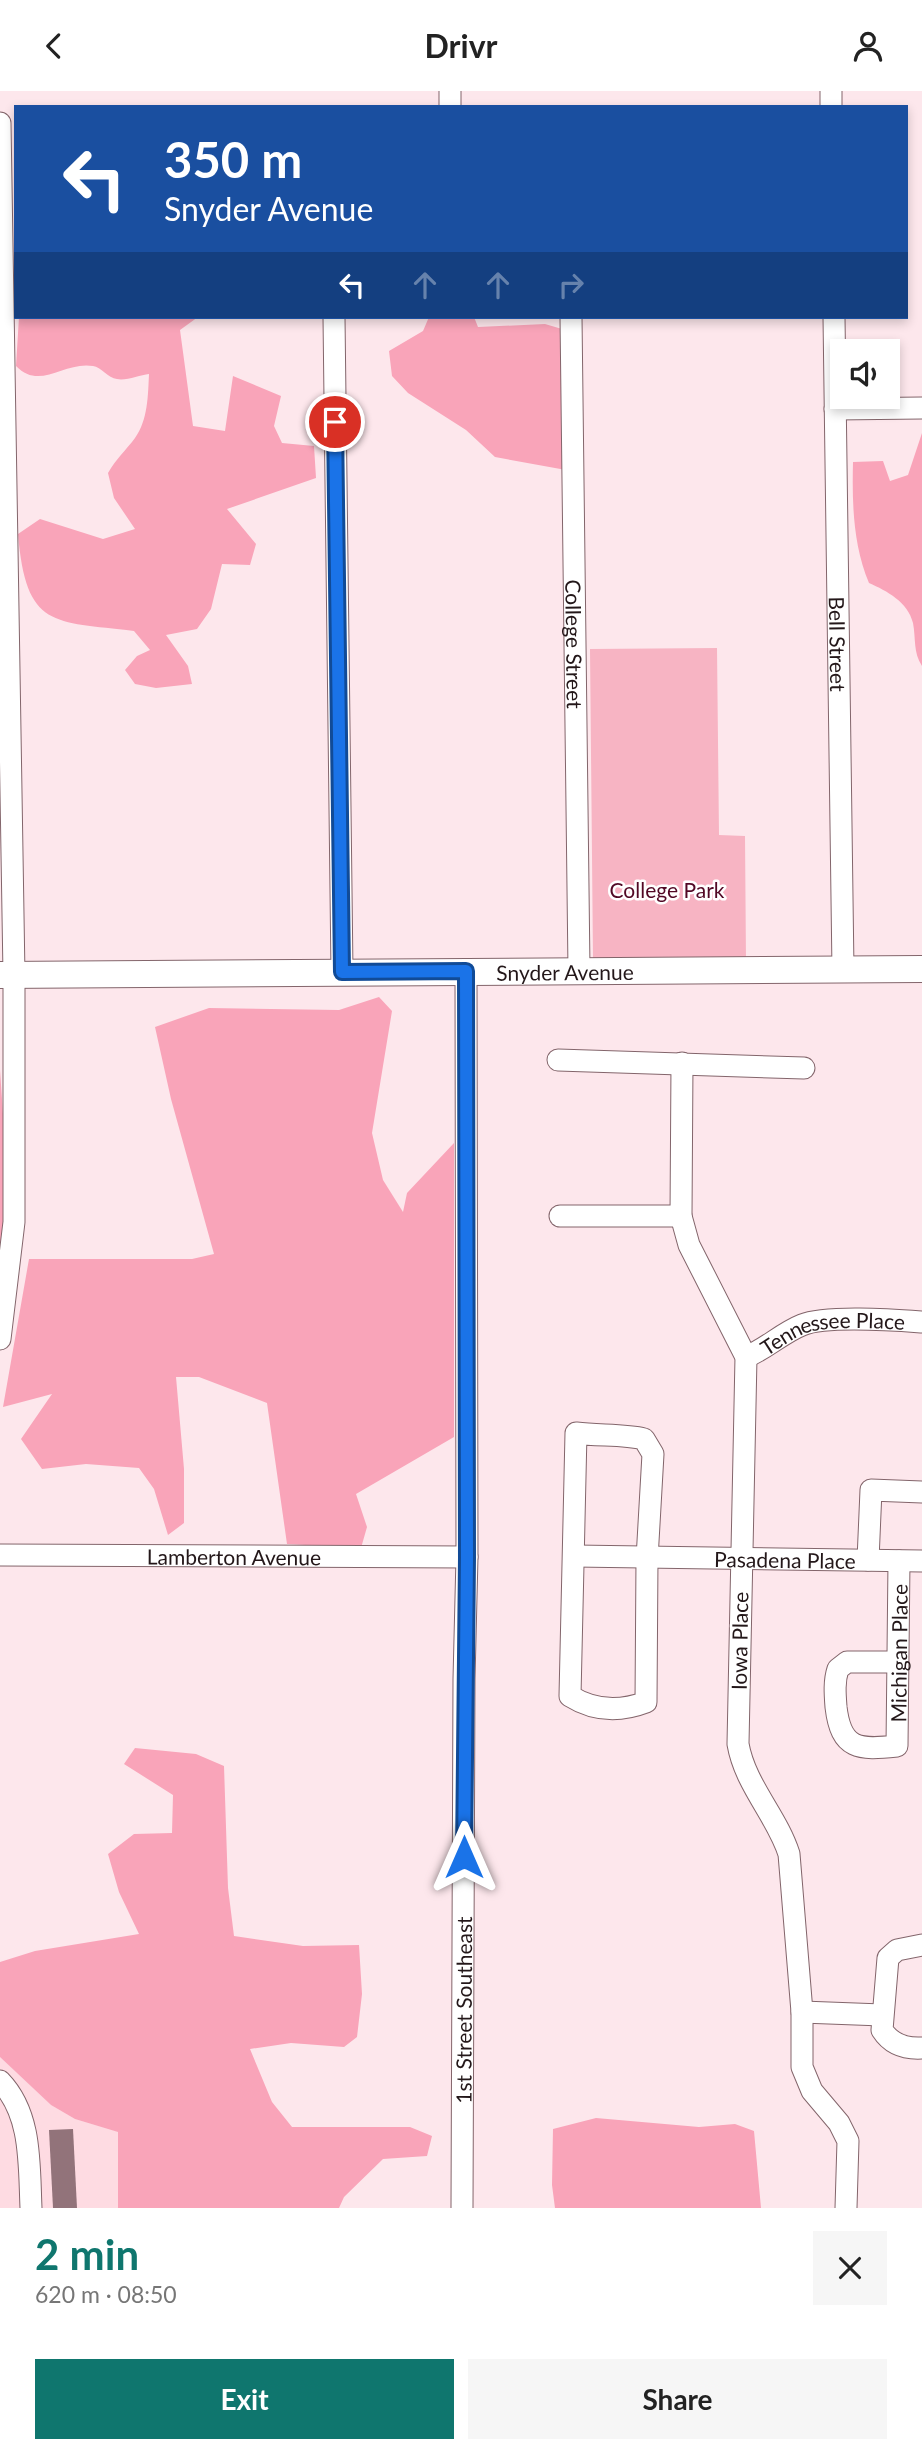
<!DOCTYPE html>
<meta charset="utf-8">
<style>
:root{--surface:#fff;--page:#f6f6f6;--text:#222;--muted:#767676;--accent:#0f766e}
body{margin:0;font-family:Lato,sans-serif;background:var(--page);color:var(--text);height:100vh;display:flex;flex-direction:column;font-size:26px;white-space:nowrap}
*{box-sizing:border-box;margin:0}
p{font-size:23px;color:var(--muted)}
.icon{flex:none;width:38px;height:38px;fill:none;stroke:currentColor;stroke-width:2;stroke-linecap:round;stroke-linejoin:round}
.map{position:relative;height:2117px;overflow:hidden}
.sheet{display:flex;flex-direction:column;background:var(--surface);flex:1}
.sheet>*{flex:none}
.top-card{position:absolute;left:14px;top:14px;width:894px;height:214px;border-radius:0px;box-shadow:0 4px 10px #0003;background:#1a4fa0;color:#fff;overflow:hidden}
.controls{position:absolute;left:830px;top:248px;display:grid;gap:14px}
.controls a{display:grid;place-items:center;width:70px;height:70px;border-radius:0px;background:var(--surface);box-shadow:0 4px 10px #0003;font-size:35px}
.pin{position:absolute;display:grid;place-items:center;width:60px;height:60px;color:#fff;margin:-30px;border:4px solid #fff;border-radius:50%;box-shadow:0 2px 7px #0007}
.me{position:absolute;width:77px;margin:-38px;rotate:0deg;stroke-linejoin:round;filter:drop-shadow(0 0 5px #0008)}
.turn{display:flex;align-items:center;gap:24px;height:147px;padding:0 35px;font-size:32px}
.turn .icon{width:91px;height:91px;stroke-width:2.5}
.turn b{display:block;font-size:49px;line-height:60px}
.lanes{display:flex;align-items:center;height:66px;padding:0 35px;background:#0003;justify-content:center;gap:35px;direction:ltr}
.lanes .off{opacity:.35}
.round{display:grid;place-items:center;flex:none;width:74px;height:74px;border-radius:0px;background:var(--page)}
.summary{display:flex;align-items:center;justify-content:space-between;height:119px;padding:0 35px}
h1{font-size:42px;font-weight:700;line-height:52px;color:var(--accent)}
.action{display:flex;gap:14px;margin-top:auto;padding:14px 35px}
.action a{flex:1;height:80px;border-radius:0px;background:var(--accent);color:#fff;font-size:28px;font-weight:700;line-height:80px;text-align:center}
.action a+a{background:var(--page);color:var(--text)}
header{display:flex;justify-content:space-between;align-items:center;height:91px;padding:0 35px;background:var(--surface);font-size:32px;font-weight:700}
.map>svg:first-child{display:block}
.built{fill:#fedbe2}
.green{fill:#f7b4c3}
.forest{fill:#f9a4b9}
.building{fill:#92737a}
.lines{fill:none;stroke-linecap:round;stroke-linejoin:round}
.minor-casing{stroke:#83656b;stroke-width:23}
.major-casing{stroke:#83656b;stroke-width:28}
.minor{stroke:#fff;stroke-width:21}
.major{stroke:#fff;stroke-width:26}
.route-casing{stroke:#114b97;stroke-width:18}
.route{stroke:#1a73e8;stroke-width:12}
.labels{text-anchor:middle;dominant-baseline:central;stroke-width:5;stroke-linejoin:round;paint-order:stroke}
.street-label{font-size:21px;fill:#231719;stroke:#fff}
.park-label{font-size:21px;fill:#520825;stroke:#fff}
</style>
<header><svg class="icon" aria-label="back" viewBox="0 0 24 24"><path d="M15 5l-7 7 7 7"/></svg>Drivr<svg class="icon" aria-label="person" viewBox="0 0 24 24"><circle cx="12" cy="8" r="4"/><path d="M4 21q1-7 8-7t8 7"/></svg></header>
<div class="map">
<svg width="922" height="2117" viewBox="0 0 922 2117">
<rect width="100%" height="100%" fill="#fde7ec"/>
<path class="built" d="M0,1966L51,2014L75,2028L119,2041L118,2117H0Z"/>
<path class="green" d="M717,557L719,744L745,745L746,871L593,869L590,558Z"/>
<path class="forest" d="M19,226H198L180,239L193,335L225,340L233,285L281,305L274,335L282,352L314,355L316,387L227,418L256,453L250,474L222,473L211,518L197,538L166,544L188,575L192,593L156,597L135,593L125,579L137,565L150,559L134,540C53,530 26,538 18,443L40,428L103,448L135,438L114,407L108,382C116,368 126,359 135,347C148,329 148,304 149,283C140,284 126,290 117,288C108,287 101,276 93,275C64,270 40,300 16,275Z
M429,226H474L478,236L545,233L562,238L566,379L495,366L466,339L408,302L392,285L389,260L423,240Z
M922,342V575C913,561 916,548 913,532C908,511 887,500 869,492C853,454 852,412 853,371L883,370L890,390L908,384Z
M379,906L392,920L372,1042L383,1089L403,1121L407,1102L454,1052V1346L356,1403L367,1436L361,1457L287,1453L267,1312L199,1286H176L184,1378V1432L168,1444L154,1398L139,1377L86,1373L42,1378L21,1348L52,1303L3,1316L29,1168H192L214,1163L171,1008L155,936L209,917L339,919Z
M0,979L8,1096L0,1178Z
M135,1657L196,1663L224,1675L228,1797L234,1845L303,1855L359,1854L362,1903L357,1946L344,1956L291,1952L250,1958L272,2011L292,2036H410L432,2045L427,2065L383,2068L344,2106L339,2117H118V2041L75,2028L51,2014L0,1966V1871L35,1860L139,1843L119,1801L108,1763L134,1743L172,1742L173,1704L124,1673Z
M596,2027L699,2036L735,2033L754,2040L761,2117H555L552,2094L553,2038Z"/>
<path class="building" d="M73,2038L77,2117H53L49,2039Z"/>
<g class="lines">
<g class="minor-casing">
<g id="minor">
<path d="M450,0V16"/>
<path d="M831,0V16"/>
<path d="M0,32L14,884V1131L0,1248"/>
<path d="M334,226L342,881"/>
<path id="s1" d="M571,226L579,879"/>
<path id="s2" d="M834,226L843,879"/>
<path d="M835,318L922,317"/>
<path d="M558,969L804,977"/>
<path d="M682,972L681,1125L689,1154L746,1266L738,1653C745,1694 777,1725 789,1763L802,1921V1976L812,2000L839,2032L848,2050L846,2117"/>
<path d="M560,1125H681"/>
<path id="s3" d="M746,1266C766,1258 782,1242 802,1234C826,1224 894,1229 922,1231"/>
<path d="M576,1342C598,1345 625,1343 644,1348L653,1363L647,1468L646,1611C620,1621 594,1620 570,1605Z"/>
<path id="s4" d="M0,1464L467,1466"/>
<path id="s5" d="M575,1465L922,1470"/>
<path d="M868,1469L871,1399L922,1401"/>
<path id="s6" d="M898,1571H847L838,1578C834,1590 835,1603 836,1616C841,1659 859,1659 897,1655L899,1470"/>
<path d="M922,1854L897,1859L888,1867L882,1939C891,1953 905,1958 922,1957"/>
<path d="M802,1921L882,1924"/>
<path d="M0,1990C32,2023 29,2073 31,2117"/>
<path id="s7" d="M462,2117L464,1588L467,1466L466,880"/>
</g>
</g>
<g class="major-casing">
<g id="major">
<path id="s8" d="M0,884L922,878"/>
</g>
</g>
<use href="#minor" class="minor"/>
<use href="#major" class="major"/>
</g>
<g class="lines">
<g class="route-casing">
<path id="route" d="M335,331L342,881L466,880L467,1466L464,1766"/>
</g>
<use href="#route" class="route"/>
</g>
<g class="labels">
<g class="street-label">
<text stroke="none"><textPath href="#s1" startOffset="327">College Street</textPath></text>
<text stroke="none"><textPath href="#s2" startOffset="327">Bell Street</textPath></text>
<text stroke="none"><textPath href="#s8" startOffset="565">Snyder Avenue</textPath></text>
<text stroke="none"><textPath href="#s3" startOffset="93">Tennessee Place</textPath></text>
<text stroke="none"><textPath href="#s4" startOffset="234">Lamberton Avenue</textPath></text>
<text stroke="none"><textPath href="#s5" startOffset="210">Pasadena Place</textPath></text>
<text transform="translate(739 1550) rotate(-89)">Iowa Place</text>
<text stroke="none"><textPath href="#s6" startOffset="280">Michigan Place</textPath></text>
<text stroke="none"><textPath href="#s7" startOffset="198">1st Street Southeast</textPath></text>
</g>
<g class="park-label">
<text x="667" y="798">College Park</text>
</g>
</g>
</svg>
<div class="controls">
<a><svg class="icon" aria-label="sound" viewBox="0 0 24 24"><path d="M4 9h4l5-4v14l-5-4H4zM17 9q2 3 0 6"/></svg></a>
</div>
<div class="pin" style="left:335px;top:331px;background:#d93025"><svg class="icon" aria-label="arrive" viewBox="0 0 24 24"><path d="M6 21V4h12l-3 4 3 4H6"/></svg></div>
<svg class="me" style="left:464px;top:1766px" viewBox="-20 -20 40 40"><path d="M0-17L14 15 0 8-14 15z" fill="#1a73e8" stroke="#fff" stroke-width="4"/></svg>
<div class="top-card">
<div class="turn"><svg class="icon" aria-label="left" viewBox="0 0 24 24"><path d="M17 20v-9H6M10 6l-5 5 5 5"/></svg><div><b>350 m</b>Snyder Avenue</div></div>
<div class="lanes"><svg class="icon" aria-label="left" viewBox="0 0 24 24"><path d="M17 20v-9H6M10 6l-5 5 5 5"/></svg><svg class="icon off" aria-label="ahead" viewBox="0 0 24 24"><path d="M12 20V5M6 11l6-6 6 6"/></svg><svg class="icon off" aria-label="ahead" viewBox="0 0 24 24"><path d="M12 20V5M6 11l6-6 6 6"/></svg><svg class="icon off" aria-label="right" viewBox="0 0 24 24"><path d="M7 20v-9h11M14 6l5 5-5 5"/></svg></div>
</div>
</div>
<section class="sheet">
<div class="summary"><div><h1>2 min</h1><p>620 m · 08:50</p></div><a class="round"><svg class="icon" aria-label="close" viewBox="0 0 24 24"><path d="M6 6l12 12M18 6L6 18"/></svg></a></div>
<div class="action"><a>Exit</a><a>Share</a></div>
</section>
